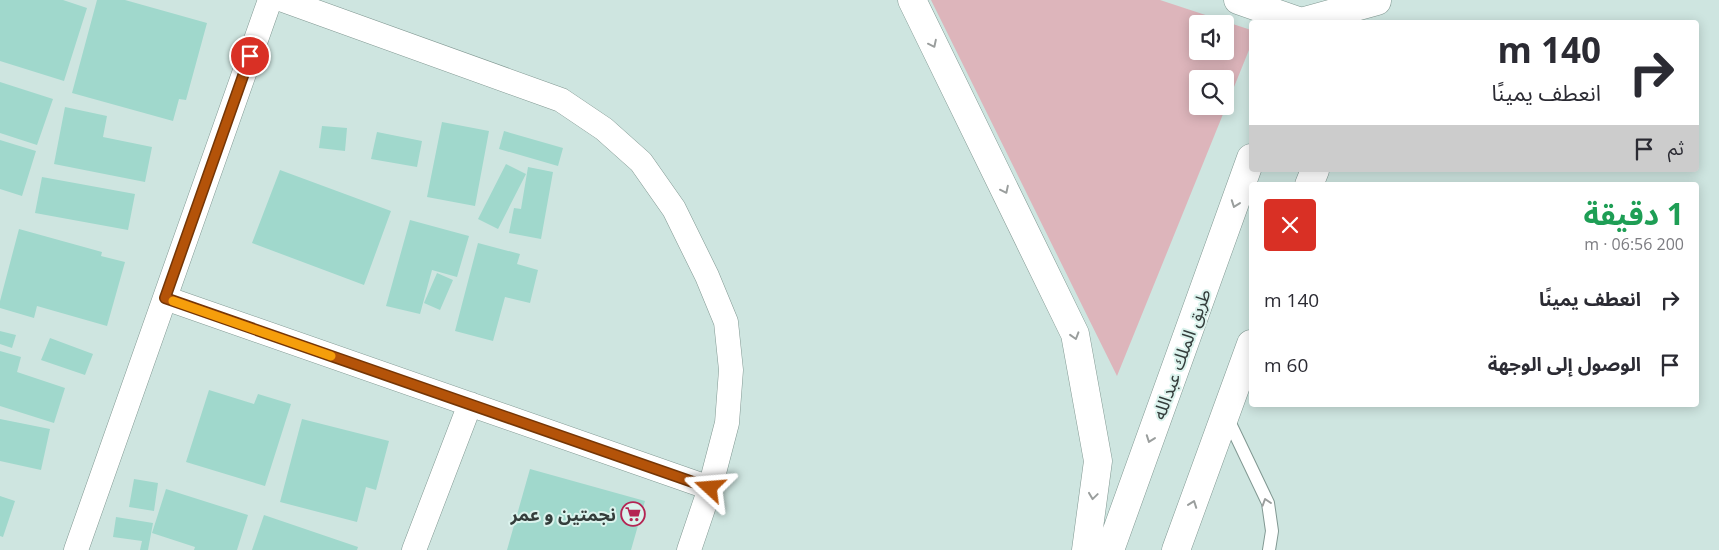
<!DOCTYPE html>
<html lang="ar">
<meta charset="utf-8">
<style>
:root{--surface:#fff;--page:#f2f2f3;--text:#2b2b33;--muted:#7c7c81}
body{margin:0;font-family:"Open Sans","Noto Sans Arabic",sans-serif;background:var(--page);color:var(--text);direction:rtl;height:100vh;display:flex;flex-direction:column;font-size:19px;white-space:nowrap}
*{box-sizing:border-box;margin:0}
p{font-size:16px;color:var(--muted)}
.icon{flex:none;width:28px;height:28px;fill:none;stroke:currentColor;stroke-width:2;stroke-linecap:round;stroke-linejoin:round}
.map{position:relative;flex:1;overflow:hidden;direction:ltr}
.sheet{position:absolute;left:1249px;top:182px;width:450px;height:225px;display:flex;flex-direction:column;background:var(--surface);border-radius:5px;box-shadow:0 2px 12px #0003;direction:rtl}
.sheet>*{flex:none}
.guide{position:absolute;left:1249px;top:20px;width:450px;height:152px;border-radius:5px;box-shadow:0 2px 12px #0003;direction:rtl;background:#fff;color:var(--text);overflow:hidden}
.buttons{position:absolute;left:1189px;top:15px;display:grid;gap:10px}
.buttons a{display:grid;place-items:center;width:45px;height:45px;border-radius:5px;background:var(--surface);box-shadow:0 2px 12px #0003;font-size:25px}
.pin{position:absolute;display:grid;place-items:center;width:42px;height:42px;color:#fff;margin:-21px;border:2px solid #fff;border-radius:50%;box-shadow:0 1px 5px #0007}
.me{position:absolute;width:55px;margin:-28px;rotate:289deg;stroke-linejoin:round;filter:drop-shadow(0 0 4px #0008)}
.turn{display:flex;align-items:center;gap:18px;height:105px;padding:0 15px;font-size:22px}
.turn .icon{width:65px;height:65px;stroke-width:2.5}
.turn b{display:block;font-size:35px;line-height:42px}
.then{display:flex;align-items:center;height:48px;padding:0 15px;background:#0003;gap:10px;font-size:19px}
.round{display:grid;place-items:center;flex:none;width:52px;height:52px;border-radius:5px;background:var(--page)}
.summary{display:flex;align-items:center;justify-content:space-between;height:85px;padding:0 15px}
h1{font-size:30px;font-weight:700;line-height:38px;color:#1e9e55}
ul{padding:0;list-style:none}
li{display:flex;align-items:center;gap:15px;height:65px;padding:0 15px}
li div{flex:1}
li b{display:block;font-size:19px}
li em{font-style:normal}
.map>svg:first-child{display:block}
.green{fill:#ddb5bb;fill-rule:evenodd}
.building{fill:#a0d8cc}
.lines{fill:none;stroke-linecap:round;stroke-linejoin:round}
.service-casing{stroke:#819892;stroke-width:14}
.minor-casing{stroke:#819892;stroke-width:25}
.tertiary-casing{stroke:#819892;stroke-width:29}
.service{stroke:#fff;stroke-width:12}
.minor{stroke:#fff;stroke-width:24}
.tertiary{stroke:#fff;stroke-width:28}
.oneway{stroke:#9a9e9d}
.route-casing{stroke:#753606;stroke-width:12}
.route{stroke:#b45309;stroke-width:9}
.slow{stroke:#f59e0b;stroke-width:9}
.labels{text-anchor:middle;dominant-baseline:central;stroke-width:4;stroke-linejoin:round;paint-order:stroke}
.street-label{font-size:18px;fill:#343d3b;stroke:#dbf3ed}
.poi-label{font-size:18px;font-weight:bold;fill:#343d3b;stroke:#dbf3ed;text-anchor:end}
</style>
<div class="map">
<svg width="1719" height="550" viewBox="0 0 1719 550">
<rect width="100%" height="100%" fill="#cee5e0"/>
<path class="green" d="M931,0H1160L1251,30V45L1117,376ZM1198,24H1225V51H1198ZM1198,79H1225V106H1198Z"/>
<path class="building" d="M0,0H63L87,8L64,81L0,61Z
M97,0H125L207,23L186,100L179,99L173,121L72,93Z
M0,82L53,99L37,145L0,133Z
M65,107L107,116L103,137L152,147L145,182L54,164Z
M442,122L489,131L475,206L427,197Z
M322,126L347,128L345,151L319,148Z
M504,131L563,148L558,166L499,149Z
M377,132L422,141L417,167L371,159Z
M0,140L36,151L22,196L0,189Z
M506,164L526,174L498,229L478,219Z
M528,167L553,172L541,239L509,233L514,208L521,209Z
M280,170L391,211L364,285L252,243Z
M42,177L135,194L128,230L35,213Z
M410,220L469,236L457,277L432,270L420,314L386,306Z
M19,229L102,252L101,256L125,262L107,326L37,306L34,318L0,308V301Z
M478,243L520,254L517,264L538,270L530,303L505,297L493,341L455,331Z
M437,273L453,280L440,310L424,303Z
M0,331L16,335L12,348L0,344Z
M50,338L93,354L85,375L41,360Z
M0,351L21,357L17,372L65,388L54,423L0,406Z
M209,390L254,404L258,394L291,404L265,486L186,462Z
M0,419L50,429L41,470L0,461Z
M302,419L389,441L376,490L366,487L357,522L280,502Z
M530,469L645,501L631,550H507Z
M134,479L158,483L154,511L129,507Z
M166,489L248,515L237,550H194L195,547L152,533Z
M0,496L15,501L3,537L0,536Z
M264,515L358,547L357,550H252Z
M116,517L153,523L148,550H140L142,541L113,537Z"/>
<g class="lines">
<g class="service-casing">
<path id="service" d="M1227,417L1268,503L1272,531L1269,550"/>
</g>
<g class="minor-casing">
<path id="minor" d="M283,0L561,100L604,129L641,162L674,209L707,276L726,322L731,370L727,423L710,488L689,550
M165,298L710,488
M76,550L270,0
M414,550L470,404"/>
</g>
<g class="tertiary-casing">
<path id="tertiary" d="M912,0L1075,334L1098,461L1086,550
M1238,0L1301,22L1377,1
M1309,185L1315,170
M1110,550L1251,158
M1176,550L1251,344"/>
</g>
<use href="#service" class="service"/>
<use href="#minor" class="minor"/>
<use href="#tertiary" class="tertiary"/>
</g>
<defs><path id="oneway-chevron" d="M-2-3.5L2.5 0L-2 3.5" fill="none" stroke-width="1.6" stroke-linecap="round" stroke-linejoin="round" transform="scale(1.25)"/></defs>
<g class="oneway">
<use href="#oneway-chevron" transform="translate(933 44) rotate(64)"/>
<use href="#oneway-chevron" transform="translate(1005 190) rotate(64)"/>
<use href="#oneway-chevron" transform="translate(1235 204) rotate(110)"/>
<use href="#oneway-chevron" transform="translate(1075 336) rotate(73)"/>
<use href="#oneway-chevron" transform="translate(1150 439) rotate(110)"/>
<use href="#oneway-chevron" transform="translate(1093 496) rotate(98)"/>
<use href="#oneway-chevron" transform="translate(1266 502) rotate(-108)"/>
<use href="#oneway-chevron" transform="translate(1193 504) rotate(-70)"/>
</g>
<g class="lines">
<g class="route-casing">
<path id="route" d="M250,56L165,298L710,488"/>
</g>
<use href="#route" class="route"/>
<path class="slow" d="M173,301L331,356"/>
</g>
<defs>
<g id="supermarket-ring" transform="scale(1.25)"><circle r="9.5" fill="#dbf3ed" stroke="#b42453" stroke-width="1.5"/><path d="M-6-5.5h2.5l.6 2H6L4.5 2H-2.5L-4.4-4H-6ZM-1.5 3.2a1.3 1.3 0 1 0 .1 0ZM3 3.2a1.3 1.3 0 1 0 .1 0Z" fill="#b42453"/></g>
</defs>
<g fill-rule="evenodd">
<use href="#supermarket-ring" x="633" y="514"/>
</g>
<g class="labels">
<g class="street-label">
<text transform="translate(1181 354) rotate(-70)">طريق الملك عبدالله</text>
</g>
<g class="poi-label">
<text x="616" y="514">نجمتين و عمر</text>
</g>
</g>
</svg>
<div class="buttons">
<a><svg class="icon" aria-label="sound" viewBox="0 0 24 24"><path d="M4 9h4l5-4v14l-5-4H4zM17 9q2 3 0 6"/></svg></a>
<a><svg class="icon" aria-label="search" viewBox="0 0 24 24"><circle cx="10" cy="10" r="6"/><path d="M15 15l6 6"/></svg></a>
</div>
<div class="pin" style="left:250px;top:56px;background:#d93025"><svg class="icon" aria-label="arrive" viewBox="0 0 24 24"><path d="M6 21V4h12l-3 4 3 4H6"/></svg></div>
<svg class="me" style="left:710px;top:488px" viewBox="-20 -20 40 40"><path d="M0-17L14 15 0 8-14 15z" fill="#b45309" stroke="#fff" stroke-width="4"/></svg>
<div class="guide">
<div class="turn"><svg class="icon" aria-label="right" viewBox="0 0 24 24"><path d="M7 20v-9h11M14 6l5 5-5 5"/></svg><div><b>140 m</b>انعطف يمينًا</div></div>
<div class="then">ثم<svg class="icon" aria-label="arrive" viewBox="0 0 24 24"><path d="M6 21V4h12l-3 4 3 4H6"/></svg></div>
</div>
<section class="sheet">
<div class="summary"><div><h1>1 دقيقة</h1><p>200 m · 06:56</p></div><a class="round" style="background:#d93025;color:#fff"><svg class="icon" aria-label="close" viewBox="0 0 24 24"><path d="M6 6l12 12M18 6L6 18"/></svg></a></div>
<ul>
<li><svg class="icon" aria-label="right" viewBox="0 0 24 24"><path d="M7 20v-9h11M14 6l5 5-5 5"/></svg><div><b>انعطف يمينًا</b></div><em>140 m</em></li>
<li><svg class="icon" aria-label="arrive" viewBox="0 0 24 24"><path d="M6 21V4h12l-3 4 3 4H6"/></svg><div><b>الوصول إلى الوجهة</b></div><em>60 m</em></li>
</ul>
</section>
</div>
